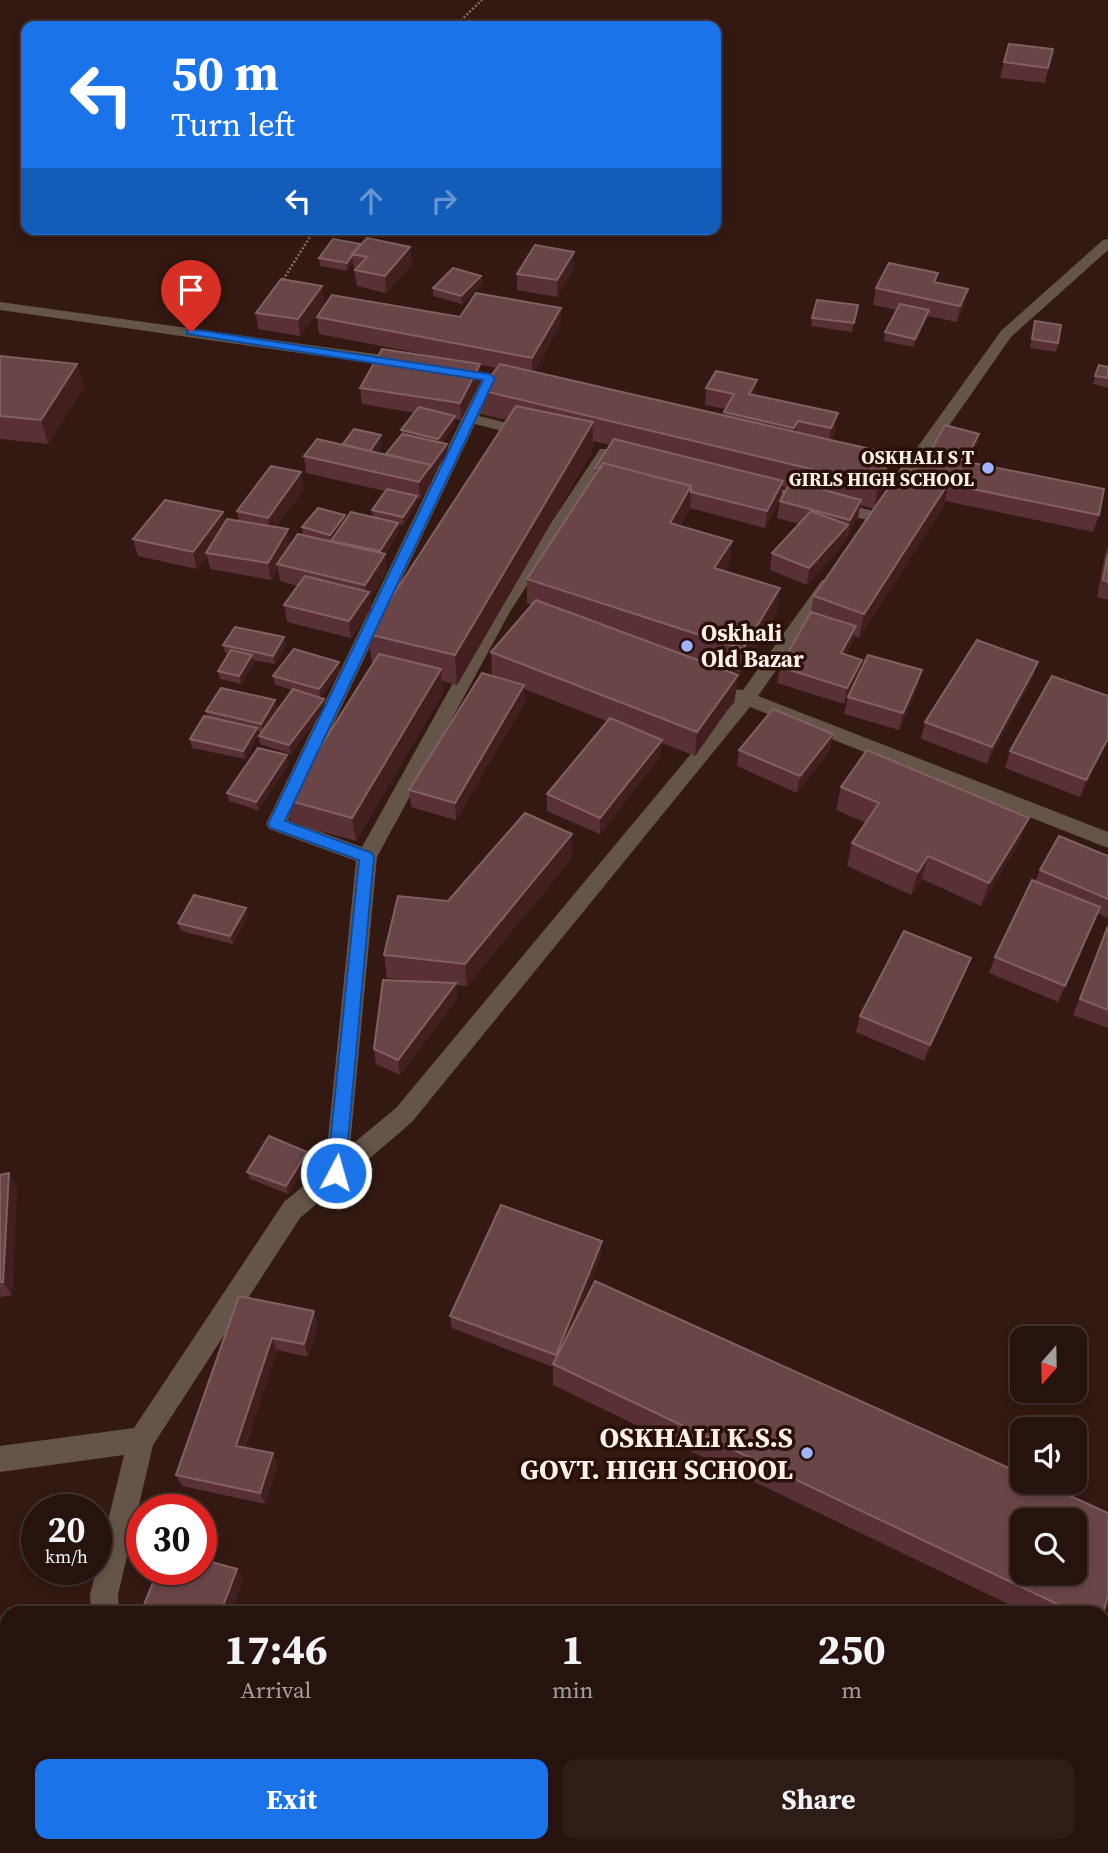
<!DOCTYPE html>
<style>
:root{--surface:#26130d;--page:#2e1c16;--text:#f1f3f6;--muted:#a49e9d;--line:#42322e;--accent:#1a73e8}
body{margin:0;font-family:"Source Serif 4",serif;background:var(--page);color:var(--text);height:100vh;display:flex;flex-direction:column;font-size:26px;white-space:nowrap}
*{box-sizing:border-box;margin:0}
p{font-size:23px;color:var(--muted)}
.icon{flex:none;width:38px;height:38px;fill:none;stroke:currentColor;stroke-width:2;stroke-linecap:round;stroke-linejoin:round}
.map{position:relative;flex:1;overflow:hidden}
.side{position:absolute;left:0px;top:1606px;width:1110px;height:247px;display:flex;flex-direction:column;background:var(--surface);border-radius:21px 21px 0 0;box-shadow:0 4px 10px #0003,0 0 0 2px var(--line)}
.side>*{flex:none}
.top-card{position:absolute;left:21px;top:21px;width:700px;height:214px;border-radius:14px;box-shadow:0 4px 10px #0003,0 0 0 2px var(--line);background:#1a73e8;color:#fff;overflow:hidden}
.needle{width:46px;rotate:200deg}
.fabs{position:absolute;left:1010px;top:1326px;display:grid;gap:14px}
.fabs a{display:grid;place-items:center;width:77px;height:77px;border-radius:14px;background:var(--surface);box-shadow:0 4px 10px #0003,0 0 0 2px var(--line);font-size:35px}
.speed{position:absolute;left:21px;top:1494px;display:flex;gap:14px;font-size:35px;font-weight:700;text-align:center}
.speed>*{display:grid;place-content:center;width:91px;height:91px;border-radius:50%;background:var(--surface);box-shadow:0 4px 10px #0003,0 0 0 2px var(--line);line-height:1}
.speed small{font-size:18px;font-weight:400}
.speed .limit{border:10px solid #d22;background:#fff;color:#111}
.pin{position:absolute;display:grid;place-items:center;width:60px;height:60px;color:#fff;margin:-72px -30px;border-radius:50% 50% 50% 0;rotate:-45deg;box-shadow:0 0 7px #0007}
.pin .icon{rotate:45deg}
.me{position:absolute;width:77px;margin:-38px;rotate:6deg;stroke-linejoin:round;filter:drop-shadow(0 0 5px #0008)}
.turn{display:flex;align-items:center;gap:24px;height:147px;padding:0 35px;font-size:32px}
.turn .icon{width:91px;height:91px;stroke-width:2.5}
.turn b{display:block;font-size:49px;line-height:60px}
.lanes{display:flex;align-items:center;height:66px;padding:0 35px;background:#0003;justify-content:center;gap:35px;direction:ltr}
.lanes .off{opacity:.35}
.eta{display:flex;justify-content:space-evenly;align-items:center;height:119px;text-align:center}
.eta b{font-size:42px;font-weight:700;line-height:49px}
.cta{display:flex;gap:14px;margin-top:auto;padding:14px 35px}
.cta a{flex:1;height:80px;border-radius:14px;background:var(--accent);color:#fff;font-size:28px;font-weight:700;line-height:80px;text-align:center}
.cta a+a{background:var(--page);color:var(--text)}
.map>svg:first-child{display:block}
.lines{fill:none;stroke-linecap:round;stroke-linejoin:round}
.path{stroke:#846f68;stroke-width:2.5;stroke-dasharray:2 2;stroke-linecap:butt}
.minor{fill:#645548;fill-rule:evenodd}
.wall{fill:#593035}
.shaded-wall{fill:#421e1e}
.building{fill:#6a4548;stroke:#826062;stroke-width:2;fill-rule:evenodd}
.route{fill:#1a73e8;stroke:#114b97;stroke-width:2}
.poi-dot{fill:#a1b3fd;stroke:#280f08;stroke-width:2.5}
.labels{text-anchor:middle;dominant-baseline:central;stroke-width:7;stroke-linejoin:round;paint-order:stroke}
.far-poi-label{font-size:19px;font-weight:bold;fill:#fff0eb;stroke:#280f08;text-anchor:end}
.poi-label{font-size:23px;font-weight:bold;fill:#fff0eb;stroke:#280f08;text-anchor:start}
.near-poi-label{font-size:28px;font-weight:bold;fill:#fff0eb;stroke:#280f08;text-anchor:end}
</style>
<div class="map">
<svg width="1108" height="1853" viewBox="0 0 1108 1853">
<rect width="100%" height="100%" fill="#331911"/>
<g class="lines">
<path class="path" d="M455,26L482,0
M281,283L315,229"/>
<path class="minor" d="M1108,239V250L1011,337L900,496H888L886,492L888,488L1001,331L1103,240Z
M0,302L404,358L412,363L404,368L0,310Z
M454,366L523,381L526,384L518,389L494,384L479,416L535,430L537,433L529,438L475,424L288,820L362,847L494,609L600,449H612L621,454L619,457L610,458L511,610L377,857L350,1146L396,1108L735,701L727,694L729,689L743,690L822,580H834L837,584L758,696L1108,832V848L750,707L412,1122L300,1218L153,1445L118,1595L119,1614H91L90,1595L124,1455L0,1472V1446L134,1428L284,1202L325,1168L356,861L269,829L266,824L480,381L449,374L446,371Z
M753,482L882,513L884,517L876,522L747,491L745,487L747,483Z
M99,1846H129L128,1853H98Z"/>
</g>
<path class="wall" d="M1053,49L1045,83L1000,78L1004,62Z
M360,244L410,247L412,264L386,293L357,286L353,263L347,271L320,266L319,258Z
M574,252V268L557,297L517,290V274Z
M481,276L482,284L462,304L433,296V288Z
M936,282L964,306L957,322L928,316L913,347L884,341L885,332L897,310L873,305L876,288Z
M324,303L300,336L258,329L256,313Z
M858,305L852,332L811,326L812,318Z
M317,317H460L561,324L534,372L724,415L725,409L705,405L706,388L756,395L835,430L831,440L892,454L887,478L874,509L860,505L858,517L847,537H846L845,542L807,585L770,570L772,553L799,524L777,518L780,501L788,488L782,487L781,498L765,528L690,508L680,526L732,541L729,565L725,571L777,612L740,673L680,654L735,699L695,756L662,743L660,757L600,834L547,811V794L607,721L524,689L525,702L456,820L411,807L409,790L492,676L491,652L532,605L527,603V579L595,476V468L610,445L593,441L592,452L457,685L442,681L443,693L356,841L291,823L287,800L373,664L372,663L368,634L507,420L481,414L480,390L497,368L480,365L481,381L461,420L455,419V424L442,443L448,453L432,475V482L420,499L417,498V505L403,525L399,524V532L385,554L387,571L370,598L371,609L351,638L287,622L284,605L298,586L280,581L278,569L271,580L210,569L207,556L197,569L138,556L133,539L239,521L237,511L304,489L276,527L291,545L303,535L302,527L346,519L373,517L372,510L385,491L306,473L304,456L343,444H382L376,452L386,454L402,434L401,430L415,413L362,404L360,388L459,361L319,334Z
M1035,321L1058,343L1056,352L1030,348Z
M0,356L77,364L84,387L48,444L0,439Z
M1099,365L1108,367V388L1093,384Z
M979,434L977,443L967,462L1099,515L1093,532L945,501L944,506L859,638L854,636L852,643L846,654L859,675L918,687L899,730L844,714L848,697L852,688L844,704L777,683L780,667L811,612L814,596L929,454Z
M1108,546V600L1097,597L1105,554Z
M223,645L286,646L275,664L253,660L254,664L241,684L220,679L218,671L229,654L225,653Z
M1038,662L1032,679L987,764L921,739L925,722Z
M340,671L320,698L325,708L291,754L260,744L259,736L261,732L257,731L258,736L245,759L192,748L190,739L207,717L206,711L277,709L270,721L293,690L275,685L273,676Z
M833,734L830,750L797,793L737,766L739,750Z
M1108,741L1080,797L1005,768L1010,751Z
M287,755L289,764L258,810L229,801L227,793Z
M841,787L1020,841L981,906L922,879L911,895L847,866L852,843L866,823L836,810Z
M1108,856V918L1097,913L1058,1002L989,973L995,957L1035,882L1040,870Z
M572,858L467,986L456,985L457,999L400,1075L376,1064L374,1049L430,982L387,978L384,955L448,901Z
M248,916L233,944L181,931L178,923Z
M1108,924V1028L1073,1015Z
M971,958L965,973L924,1061L856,1032L860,1016Z
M307,1152L309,1159L288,1194L250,1179L247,1172Z
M9,1173L17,1188L12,1295L0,1297V1175Z
M601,1255L573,1324L1102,1614H1029L553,1385V1367L452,1328L450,1316Z
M239,1296L318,1324L308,1357L277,1350L245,1447L278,1464L265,1504L182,1486L176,1475Z
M237,1569L243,1579L230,1614H150L144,1605Z"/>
<path class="shaded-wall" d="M410,247L412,264L386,293L385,276Z
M574,252V268L557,297V280Z
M352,255L353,263L347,271V263Z
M481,276L482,284L462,304L461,296Z
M322,286L324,303L300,336L298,319Z
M968,289L964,306L957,322L960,306Z
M561,308V324L532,375V358Z
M929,310L927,319L913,347L915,339Z
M77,364L84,387L48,444L41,420Z
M480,364L481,381L461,420L460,403Z
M757,380L755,396L749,394Z
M838,413L835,430L828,445L831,428Z
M455,416V424L439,447L438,439Z
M798,421L795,438L792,445L794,428Z
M593,422L592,452L457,685L455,655Z
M979,434L977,443L959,477L961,468Z
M381,435L382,444L369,462L368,453Z
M447,444L448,453L432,475V482L420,499L419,482Z
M892,454L887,478L874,509L878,485Z
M301,472L304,489L271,534L268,518Z
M783,481L781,498L765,528L767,511Z
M949,482L944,506L859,638L864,614Z
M691,486L690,509L668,547L670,523Z
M417,496V505L403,525V517Z
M861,500L858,517L847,537L850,520Z
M223,512L226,529L206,553L207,556L197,569L193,552Z
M345,515L346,524L331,544L330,535Z
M398,523L399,532L385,554L387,571L370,598L371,609L351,638L349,621L366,596L365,585L381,559L380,551Z
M848,525L845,542L807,585L809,568Z
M288,529L291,546L277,564L278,569L271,580L268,563Z
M732,541L729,565L712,592L714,568Z
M780,588L777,612L740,673L743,649Z
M856,626L852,643L838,670L841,653Z
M284,637L286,646L275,664L273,656Z
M252,655L254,664L241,684L239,676Z
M862,660L858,676L844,704L847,688Z
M339,662L340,671L320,698L319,689Z
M1038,662L1032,679L987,764L992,747Z
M441,669L443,693L356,841L352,818Z
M922,670L918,687L899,730L903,713Z
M738,675L735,699L695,756L697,732Z
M524,685L525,702L456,820L455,803Z
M324,699L325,708L291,754L289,745Z
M275,700L277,709L263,732L261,724Z
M257,728L258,736L245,759L243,751Z
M833,734L830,750L797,793L800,776Z
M1108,738V741L1080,797L1086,780Z
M662,740L660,757L600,834V818Z
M287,755L289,764L258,810L256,802Z
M1029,818L1020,841L981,906L989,883Z
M572,834V858L467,986L465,964Z
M928,856L922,879L911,895L918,872Z
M246,908L248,916L233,944L230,936Z
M971,958L965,973L924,1061L930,1045Z
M456,983L457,999L400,1075L398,1060Z
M307,1152L309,1159L288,1194L286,1186Z
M9,1173L17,1188L12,1295L3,1282Z
M602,1241L601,1255L557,1365H556V1355Z
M314,1311L318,1324L308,1357L304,1344Z
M272,1338L277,1350L241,1457L236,1446Z
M273,1453L278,1464L265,1504L260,1493Z
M237,1569L243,1579L230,1614H220Z"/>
<path class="building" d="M1009,44L1053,49L1048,68L1004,62Z
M367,238L410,247L385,276L355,270L367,257L352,254Z
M333,239L360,244L347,263L319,258Z
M535,245L574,252L557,280L517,274Z
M889,263L938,273L934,282L968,289L960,306L876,288Z
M453,268L481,276L461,296L433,288Z
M281,279L322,286L298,319L256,313Z
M476,293L561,308L532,358L317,317L332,295L460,317Z
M817,300L858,305L854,323L812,318Z
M900,304L929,310L915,339L885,332Z
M1035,321L1061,325L1058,343L1032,339Z
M382,349L480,364L460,403L360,388Z
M0,356L77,364L41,420L0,416Z
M500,364L892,454L878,485L480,390Z
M1099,365L1108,367V378L1095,376Z
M716,371L757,380L749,394L838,413L831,428L798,421L794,428L724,412L734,394L706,388Z
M516,406L593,422L455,655L368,634Z
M419,407L455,416L438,439L401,430Z
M945,425L979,434L965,461L929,454Z
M354,429L381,435L370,451L343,444Z
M402,434L447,444L431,466V465L386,454Z
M317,439L431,465L419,482L304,456Z
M614,439L783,481L767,511L691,492V486L603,463L600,469L595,468Z
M922,453L1104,489L1099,515L948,484L949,482L916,472Z
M603,463L691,486L670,523L732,541L714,568L780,588L743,649L527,579Z
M271,466L301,472L268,518L237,511Z
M902,468L949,482L864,614L814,596Z
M791,481L861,500L850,520L780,501Z
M387,489L417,496L403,517L372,510Z
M165,500L223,512L193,552L133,539Z
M318,508L345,515L330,535L302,527Z
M811,511L848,525L809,568L772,553Z
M351,512L398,523L380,551L331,541Z
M227,519L288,529L268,563L206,553Z
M298,534L385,554L365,585L277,564Z
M1108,554V582L1103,580Z
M305,576L369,592L349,621L284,605Z
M536,600L738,675L697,732L491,652Z
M811,612L856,626L841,653L862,660L847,688L780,667Z
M235,627L284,637L273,656L223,645Z
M977,640L1038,662L992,747L925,722Z
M294,649L339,662L319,689L273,676Z
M231,650L252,655L239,676L218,671Z
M379,654L441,669L352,818L287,800Z
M868,655L922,670L903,713L848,697Z
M482,673L524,685L455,803L409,790Z
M1052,676L1108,696V738L1086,780L1010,751Z
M221,688L275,700L261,724L206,711Z
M293,689L324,699L289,745L259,736Z
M773,709L833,734L800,776L739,750Z
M204,716L257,728L243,751L190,739Z
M610,718L662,740L600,818L547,794Z
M258,748L287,755L256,802L227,793Z
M867,750L1029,818L989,883L928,856L918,872L852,843L879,803L841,787Z
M525,813L572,834L465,964L384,955L398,896L448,901Z
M1059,836L1108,856V899L1040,870Z
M1032,880L1100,907L1065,986L995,957Z
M194,895L246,908L230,936L178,923Z
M1108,926V1010L1080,999Z
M904,931L971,958L930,1045L860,1016Z
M383,980L456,983L398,1060L374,1049Z
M269,1136L307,1152L286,1186L247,1172Z
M9,1173L3,1282H0V1175Z
M501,1205L602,1241L556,1355L450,1316Z
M595,1281L1022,1474V1482H1040L1108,1513V1596L1102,1618V1614H1078L553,1364ZM1022,1521H1074V1573H1022Z
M239,1296L314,1311L304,1344L272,1338L236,1446L273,1453L260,1493L176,1475Z
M201,1559L237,1569L220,1614H172L144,1605L158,1570H201Z
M372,1609L384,1614H370Z"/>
<path class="route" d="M191,329L489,374L495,378L285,821L372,853L374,857L345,1173L343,1179L336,1181L330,1179L327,1173L359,860L271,828L268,824L483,380L187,334V330Z"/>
<g class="poi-dot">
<circle cx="988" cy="468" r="7"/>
<circle cx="687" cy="646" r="7"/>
<circle cx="807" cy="1453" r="7"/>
</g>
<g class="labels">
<g class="far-poi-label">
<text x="974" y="457">OSKHALI S T<tspan x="974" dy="22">GIRLS HIGH SCHOOL</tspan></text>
</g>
<g class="poi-label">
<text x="701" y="633">Oskhali<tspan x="701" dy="26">Old Bazar</tspan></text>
</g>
<g class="near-poi-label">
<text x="793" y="1437">OSKHALI K.S.S<tspan x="793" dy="32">GOVT. HIGH SCHOOL</tspan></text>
</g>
</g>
</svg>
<div class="fabs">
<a><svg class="needle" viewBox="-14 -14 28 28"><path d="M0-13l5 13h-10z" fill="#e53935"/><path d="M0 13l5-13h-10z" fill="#a49e9d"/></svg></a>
<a><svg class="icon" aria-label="sound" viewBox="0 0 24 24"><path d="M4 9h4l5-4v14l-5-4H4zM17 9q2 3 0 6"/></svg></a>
<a><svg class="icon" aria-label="search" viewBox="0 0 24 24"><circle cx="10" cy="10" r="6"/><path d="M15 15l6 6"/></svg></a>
</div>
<div class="speed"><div>20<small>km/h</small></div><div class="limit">30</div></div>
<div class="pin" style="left:191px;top:332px;background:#d93025"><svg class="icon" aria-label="arrive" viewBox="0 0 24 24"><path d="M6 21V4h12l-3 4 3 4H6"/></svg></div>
<svg class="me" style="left:336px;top:1173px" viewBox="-20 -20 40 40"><circle r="17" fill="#1a73e8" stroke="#fff" stroke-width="3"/><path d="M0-11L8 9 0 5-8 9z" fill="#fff"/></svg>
<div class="top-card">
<div class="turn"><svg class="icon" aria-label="left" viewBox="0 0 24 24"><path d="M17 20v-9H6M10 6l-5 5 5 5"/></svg><div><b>50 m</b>Turn left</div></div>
<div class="lanes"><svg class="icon" aria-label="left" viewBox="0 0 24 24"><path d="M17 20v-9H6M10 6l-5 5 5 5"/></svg><svg class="icon off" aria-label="ahead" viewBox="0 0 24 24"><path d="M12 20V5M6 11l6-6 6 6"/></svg><svg class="icon off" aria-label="right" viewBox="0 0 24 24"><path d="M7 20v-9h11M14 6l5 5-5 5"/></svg></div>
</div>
<section class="side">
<div class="eta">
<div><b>17:46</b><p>Arrival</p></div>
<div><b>1</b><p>min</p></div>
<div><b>250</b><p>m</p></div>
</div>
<div class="cta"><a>Exit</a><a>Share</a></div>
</section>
</div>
